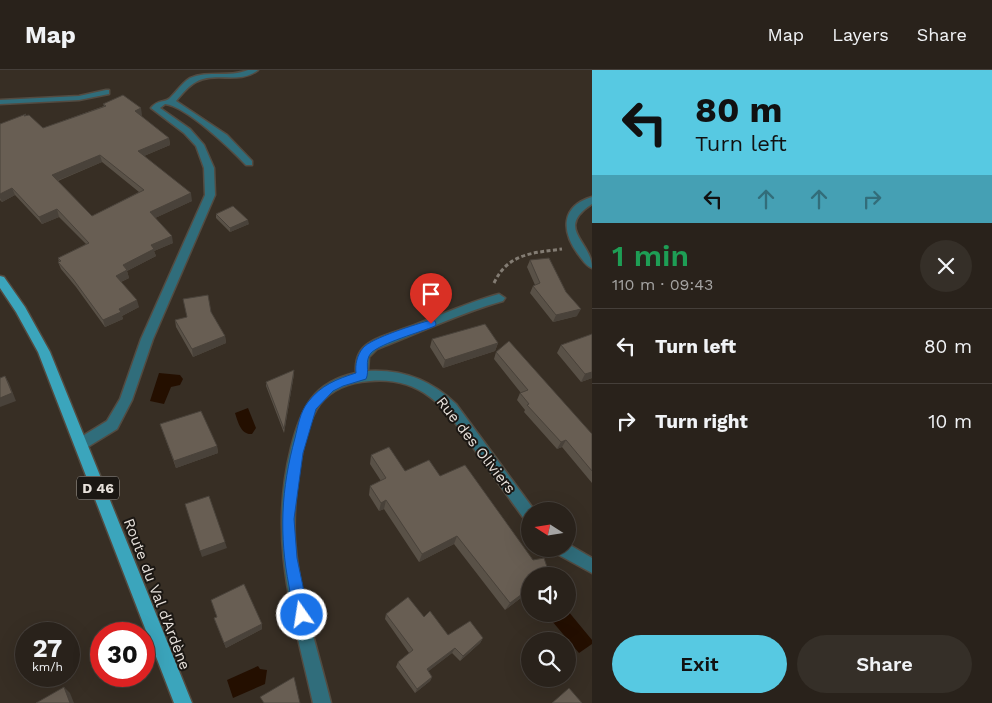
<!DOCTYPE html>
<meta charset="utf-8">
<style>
:root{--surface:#29221b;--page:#352f28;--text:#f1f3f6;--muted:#a5a4a3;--line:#453f3a;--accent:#57c9e2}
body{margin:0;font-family:"Work Sans",sans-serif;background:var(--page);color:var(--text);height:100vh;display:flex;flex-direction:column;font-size:19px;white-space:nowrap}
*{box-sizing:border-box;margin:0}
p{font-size:16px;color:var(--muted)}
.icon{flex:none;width:28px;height:28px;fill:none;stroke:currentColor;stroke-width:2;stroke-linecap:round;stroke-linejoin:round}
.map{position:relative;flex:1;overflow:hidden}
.sheet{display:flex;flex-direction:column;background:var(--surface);width:400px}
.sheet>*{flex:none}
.guide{background:#57c9e2;color:#111;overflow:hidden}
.needle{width:32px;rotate:282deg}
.buttons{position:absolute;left:521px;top:432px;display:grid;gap:10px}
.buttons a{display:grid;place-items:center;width:55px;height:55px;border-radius:50%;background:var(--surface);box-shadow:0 5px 20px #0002,0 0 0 1px var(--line);font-size:25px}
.speed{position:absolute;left:15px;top:552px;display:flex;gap:10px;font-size:25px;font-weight:700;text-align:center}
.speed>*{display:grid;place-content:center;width:65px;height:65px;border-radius:50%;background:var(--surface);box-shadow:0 5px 20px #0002,0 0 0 1px var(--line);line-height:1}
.speed small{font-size:12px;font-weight:400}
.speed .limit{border:8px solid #d22;background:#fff;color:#111}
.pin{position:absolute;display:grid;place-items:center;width:42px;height:42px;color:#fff;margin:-51px -21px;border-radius:50% 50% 50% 0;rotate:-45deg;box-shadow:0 0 5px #0007}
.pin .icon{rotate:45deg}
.me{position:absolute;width:55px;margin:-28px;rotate:347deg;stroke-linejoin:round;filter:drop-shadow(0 0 4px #0008)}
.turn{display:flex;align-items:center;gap:18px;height:105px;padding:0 20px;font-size:22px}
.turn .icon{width:65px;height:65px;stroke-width:2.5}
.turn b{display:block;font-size:35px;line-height:42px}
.lanes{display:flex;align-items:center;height:48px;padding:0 20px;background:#0003;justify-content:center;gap:25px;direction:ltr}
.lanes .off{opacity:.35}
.round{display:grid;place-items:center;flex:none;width:52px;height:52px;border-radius:26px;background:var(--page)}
.overview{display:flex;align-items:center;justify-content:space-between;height:85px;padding:0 20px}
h1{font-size:30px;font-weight:600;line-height:38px;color:#1e9e55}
.cta{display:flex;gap:10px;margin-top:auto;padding:10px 20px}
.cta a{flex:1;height:58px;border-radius:30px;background:var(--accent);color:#111;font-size:20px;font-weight:600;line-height:58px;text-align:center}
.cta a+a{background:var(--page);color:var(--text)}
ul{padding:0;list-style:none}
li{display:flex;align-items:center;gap:15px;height:75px;padding:0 20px;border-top:1px solid var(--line)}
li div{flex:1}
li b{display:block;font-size:19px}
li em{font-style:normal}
header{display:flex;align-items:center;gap:30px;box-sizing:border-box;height:70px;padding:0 25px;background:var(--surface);border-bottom:1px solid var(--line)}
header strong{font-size:24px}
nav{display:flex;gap:28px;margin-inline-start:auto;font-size:18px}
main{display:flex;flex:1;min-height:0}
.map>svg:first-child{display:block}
.water{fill:#240f00}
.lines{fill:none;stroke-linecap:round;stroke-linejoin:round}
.minor-casing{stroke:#534b41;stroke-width:3}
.major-casing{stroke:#534b41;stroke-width:3}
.path{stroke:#837c73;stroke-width:3;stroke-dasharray:4 2.5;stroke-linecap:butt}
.minor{fill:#306d7b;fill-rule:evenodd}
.major{fill:#3ba5bc;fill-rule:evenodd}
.wall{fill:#595147;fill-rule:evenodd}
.shaded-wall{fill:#49423a}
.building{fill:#685e53;stroke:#49423a;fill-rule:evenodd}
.route{fill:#1a73e8;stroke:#114b97}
.labels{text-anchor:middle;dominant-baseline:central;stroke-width:4;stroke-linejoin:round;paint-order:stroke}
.shield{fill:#1b1713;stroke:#aaa49f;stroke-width:1}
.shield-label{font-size:14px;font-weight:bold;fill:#e7e1db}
.street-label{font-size:15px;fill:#e7e1db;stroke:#1b1713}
</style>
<header>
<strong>Map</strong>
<nav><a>Map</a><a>Layers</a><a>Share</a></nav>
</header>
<main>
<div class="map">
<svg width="592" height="633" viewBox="0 0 592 633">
<rect width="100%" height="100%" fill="#372e24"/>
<path class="water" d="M159,303L180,305L183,309L180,315L171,317L164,334L150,331Z
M248,338L256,358L252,364C241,365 238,352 235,343Z
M568,541L592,570V574L579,583L552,551L563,544H568Z
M258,596L260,599L267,600L265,614L233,628L227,610Z"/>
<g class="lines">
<g class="minor-casing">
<path id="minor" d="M248,0H258C240,15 215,1 196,12C188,16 182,24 176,31L227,65L252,91V95H246C231,79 186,36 165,34L160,38L190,59L204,75L214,98L215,125L153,269L132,330L117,359L86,378L81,380L76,378L74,374L76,370L107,351L120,329L141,269L205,125L204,98L196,76L184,63L151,38C158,29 165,33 170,28C177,21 182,13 190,8C208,0 229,8 248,0Z
M106,20H109V24L79,30L0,34V30L79,26Z
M592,127V134C554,159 592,171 592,198C586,196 582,189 578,184C561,161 561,136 592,127Z
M499,224L505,228L503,231C460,243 419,263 377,279L369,287L368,301C402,299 431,310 456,334L535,441H530V452L525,450C507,425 489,401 472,376C459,359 448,340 430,327C413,314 392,309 370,311C351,312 332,319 320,334C300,361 293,437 295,470C299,526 318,579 331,633H313C293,544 268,470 291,378C301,338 313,312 356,303C355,291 358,280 369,273C381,265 399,261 412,256C441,245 469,232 499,224Z
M568,474L592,488V503L557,484L555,479H568Z"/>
</g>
<g class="major-casing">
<path id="major" d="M0,206L4,207L25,237L50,282L192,633H174L38,282L16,242L0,218Z"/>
</g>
<path class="path" d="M494,213C508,183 533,183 562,179"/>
<use href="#minor" class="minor"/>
<use href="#major" class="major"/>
</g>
<path class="wall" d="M103,34L142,45L141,46L169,68L170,75L144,86L192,131L155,148L173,173L154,181L156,186L127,201L129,208L121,212L139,237L122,246L123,249L105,257L76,217L61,199L58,192H59L58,188L86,174L59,147L42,154L15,125L2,132L0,130V54L26,46L43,58L104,36ZM102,92L139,122L92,146L58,111Z
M216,144L249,154L230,162L216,148Z
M530,190L577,246L553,252L530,223L533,216L535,215L527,197Z
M211,242L225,266L226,273L193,287L176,257L175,250Z
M592,264V308L581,312L557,283L561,275Z
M432,269L498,273L495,281L443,298L430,277Z
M496,282L592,364V413L562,377L557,379L524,342L525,340L517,330L520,323H521L494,289Z
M294,300V304L284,363L266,316V312Z
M160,354L217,376L218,383L176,398Z
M371,385L405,401L440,406L530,506V528L526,524L505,540L454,474L419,492L384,439L379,441L369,425L370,416L381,411L370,394Z
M211,530L262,559L226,578L214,548L217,547Z
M386,544L424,547L448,565L483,568L480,573L460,591L452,583L428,601L432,607L430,611L415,623L396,597L398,592L409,583L385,549Z"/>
<path class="shaded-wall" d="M141,38L142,45L136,48L135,41Z
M169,68L170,75L139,88L138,81Z
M100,85L102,92L54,112L52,105Z
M12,118L15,125L2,132L0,128V124Z
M191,123L192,131L151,150L150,142Z
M57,139L59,147L42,154L39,147Z
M248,150L249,154L230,162V158Z
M172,166L173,173L154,181L156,186L127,201L129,208L118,213L116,206L123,195L151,175Z
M137,230L139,237L122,246L123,249L105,257L103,250L119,239Z
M581,239L577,246L553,252L556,245Z
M225,266L226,273L193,287L192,279Z
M498,273L495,281L443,298L445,290Z
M294,300V304L284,363V359Z
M592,302V308L581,312L585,304Z
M5,306L9,313L16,331L0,337V328Z
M566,370L562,377L557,379L561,372Z
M217,376L218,383L176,398L174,391Z
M386,430L384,439L379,441L381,433Z
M457,466L454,474L419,492L422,484Z
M225,472L227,478L202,487L200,481Z
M530,518L526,524L505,540L510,533Z
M262,554V559L226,578L224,573Z
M483,568L480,573L460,591L463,586Z
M455,578L452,583L425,604L427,599Z
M432,607L430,611L415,623L417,619Z
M64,617L70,623L74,633H70Z"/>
<path class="building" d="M123,25L141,38L135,41L169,68L138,81L191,123L150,142L172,166L151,175L154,179L123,195L127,200L116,206L137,230L119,239L121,242L103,250L73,209L58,192L61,191L58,188L89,173L57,139L39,147L12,118L0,124V54L26,44L24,46L29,45L43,58L106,36L103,34ZM100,85L144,120L92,146L52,105Z
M233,136L248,150L230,158L216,144Z
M549,188L566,222L581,239L556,245L533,216L540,213L530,190Z
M208,225L211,242L225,266L192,279L175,250L187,247L183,229Z
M485,254L498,273L445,290L432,269Z
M592,264V302L585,304L561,275Z
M509,271L592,364V401L566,370L561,372L527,335L529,334L520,323L528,320L496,282Z
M294,300L284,359L266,312Z
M5,306L12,323L0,328V308Z
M201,341L217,376L174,391L160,354Z
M389,377L405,401L429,390L440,406L465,395L533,490L544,488L547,497L556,506H530V518L510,533L457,466L422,484L386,430L381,433L370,416L386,408L371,385Z
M209,426L225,472L200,481L185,434Z
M244,514L262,554L224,573L214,548L217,547L211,530Z
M408,527L424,547L430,541L448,565L470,551L483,568L463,586L455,578L427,599L432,607L417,619L398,592L413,580L386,544Z
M294,607L300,633H263H264L260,627Z
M64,617L70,633H36Z
M569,618L582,633H552Z"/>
<path class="route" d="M431,250L435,251L436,254L435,256C421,262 381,273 371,283C364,291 370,301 366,309L343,316L333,321L316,339L303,383L294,449L297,488L309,545L307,550L302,552L297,550C292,540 291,528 289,516C279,465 281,419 295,368C298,356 300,342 308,332C321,315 337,309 356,303C355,295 357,285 363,278C371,268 417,254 431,250Z"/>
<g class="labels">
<rect class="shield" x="77" y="406.5" width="42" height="23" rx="4"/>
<g class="shield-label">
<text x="98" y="418">D 46</text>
</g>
<g class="street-label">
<text transform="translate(476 375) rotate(52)">Rue des Oliviers</text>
<text transform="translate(157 524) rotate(69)">Route du Val d'Ardène</text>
</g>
</g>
</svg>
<div class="buttons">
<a><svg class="needle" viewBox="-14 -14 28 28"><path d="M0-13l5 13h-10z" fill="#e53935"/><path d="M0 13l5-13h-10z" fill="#a5a4a3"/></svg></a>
<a><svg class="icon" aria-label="sound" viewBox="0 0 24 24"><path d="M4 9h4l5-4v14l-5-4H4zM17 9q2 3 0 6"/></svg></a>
<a><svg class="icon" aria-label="search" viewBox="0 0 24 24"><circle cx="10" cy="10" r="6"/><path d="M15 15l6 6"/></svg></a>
</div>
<div class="speed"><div>27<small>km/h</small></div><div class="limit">30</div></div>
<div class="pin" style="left:431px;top:254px;background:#d93025"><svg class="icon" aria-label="arrive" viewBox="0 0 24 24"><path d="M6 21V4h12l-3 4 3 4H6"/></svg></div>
<svg class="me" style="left:302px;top:545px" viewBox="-20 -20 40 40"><circle r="17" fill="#1a73e8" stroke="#fff" stroke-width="3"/><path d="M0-11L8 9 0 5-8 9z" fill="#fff"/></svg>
</div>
<section class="sheet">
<div class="guide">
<div class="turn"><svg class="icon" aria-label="left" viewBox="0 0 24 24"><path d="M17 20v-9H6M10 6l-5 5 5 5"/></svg><div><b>80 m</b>Turn left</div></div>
<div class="lanes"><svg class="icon" aria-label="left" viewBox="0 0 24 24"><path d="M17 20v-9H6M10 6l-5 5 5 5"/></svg><svg class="icon off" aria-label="ahead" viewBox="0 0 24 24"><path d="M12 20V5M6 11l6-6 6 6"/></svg><svg class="icon off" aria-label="ahead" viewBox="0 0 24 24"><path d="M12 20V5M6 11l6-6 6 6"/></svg><svg class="icon off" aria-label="right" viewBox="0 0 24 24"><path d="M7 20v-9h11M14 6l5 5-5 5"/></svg></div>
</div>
<div class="overview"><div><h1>1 min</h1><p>110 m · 09:43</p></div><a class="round"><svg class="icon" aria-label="close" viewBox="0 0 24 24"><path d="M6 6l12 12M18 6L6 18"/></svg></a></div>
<ul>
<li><svg class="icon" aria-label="left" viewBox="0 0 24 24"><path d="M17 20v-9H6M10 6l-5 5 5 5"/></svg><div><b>Turn left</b></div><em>80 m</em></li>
<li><svg class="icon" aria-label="right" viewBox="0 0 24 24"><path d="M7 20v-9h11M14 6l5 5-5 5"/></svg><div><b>Turn right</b></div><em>10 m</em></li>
</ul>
<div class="cta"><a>Exit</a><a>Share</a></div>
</section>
</main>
